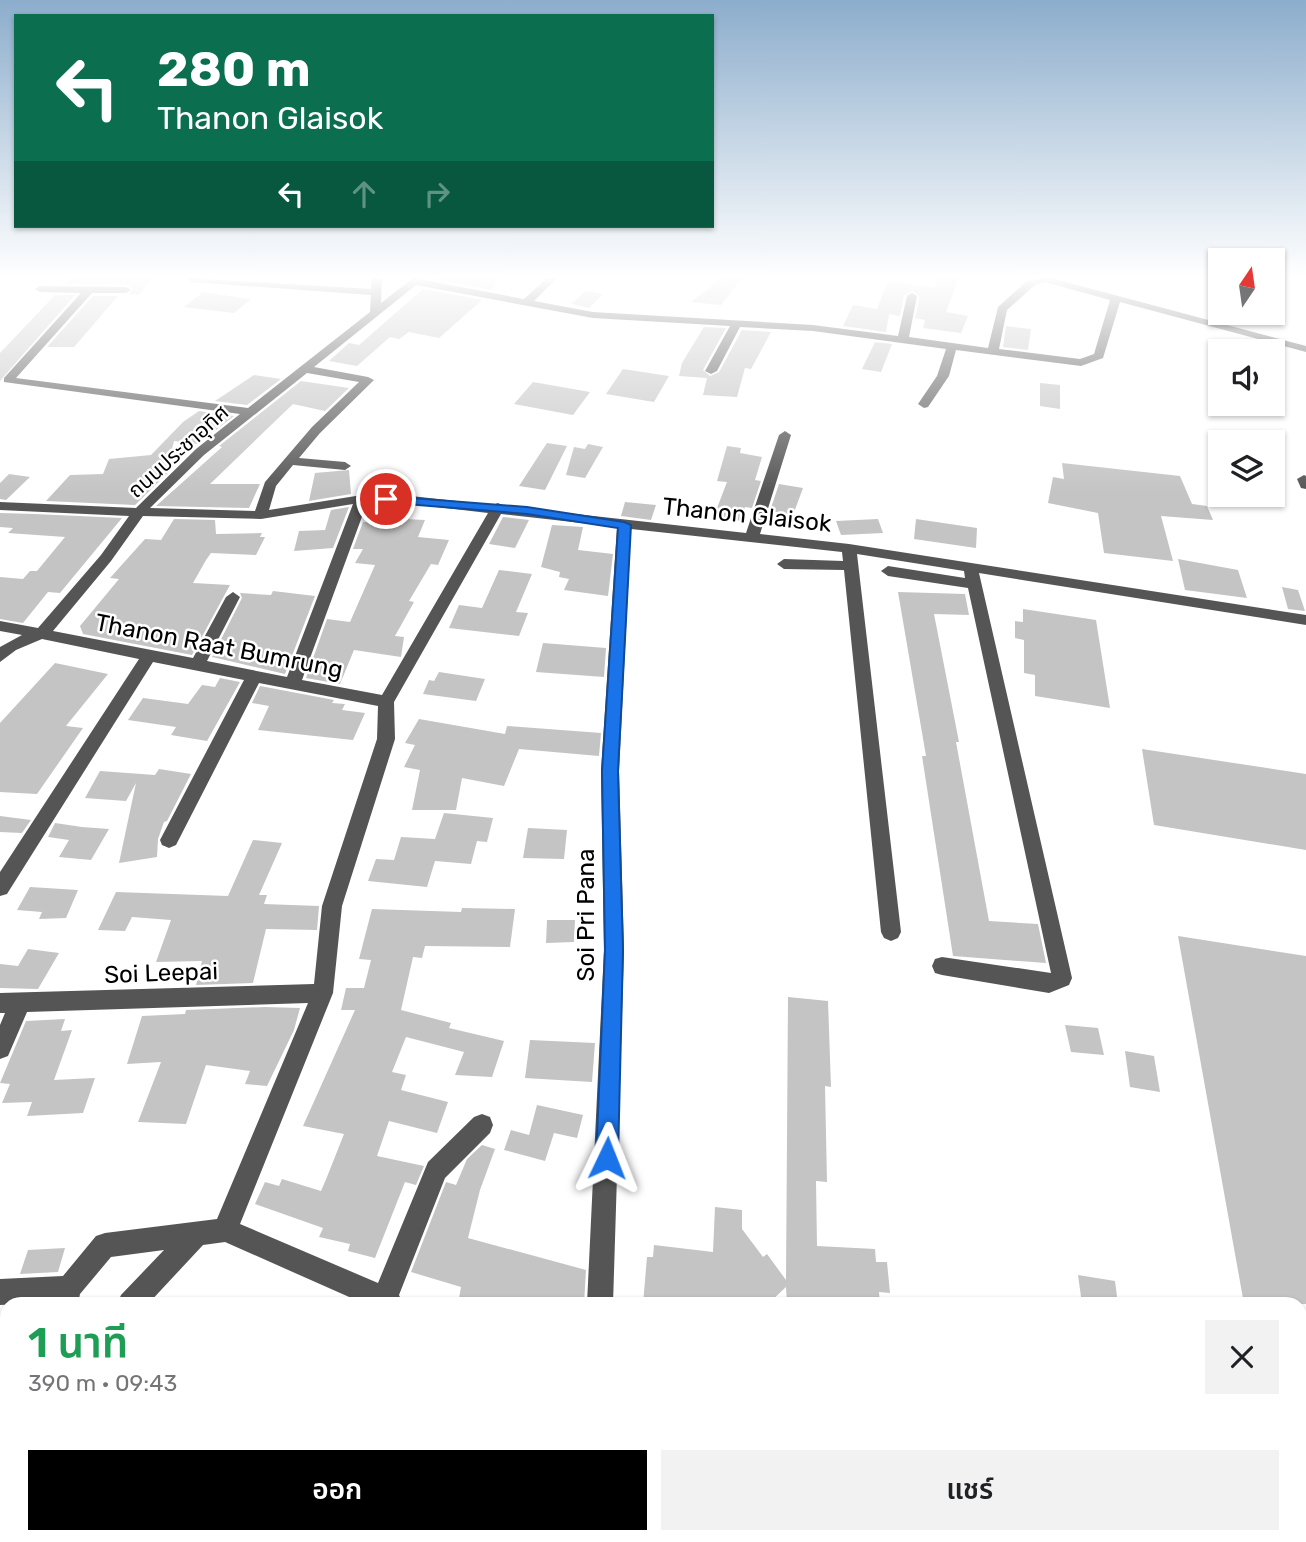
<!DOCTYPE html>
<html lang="th">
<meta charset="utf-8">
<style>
:root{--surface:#fff;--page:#f2f2f2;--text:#202124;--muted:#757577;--accent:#000}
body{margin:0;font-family:Rubik,"Noto Sans Thai",sans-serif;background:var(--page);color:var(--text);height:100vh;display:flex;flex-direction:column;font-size:26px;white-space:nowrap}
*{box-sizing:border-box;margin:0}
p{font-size:23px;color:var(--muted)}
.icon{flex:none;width:38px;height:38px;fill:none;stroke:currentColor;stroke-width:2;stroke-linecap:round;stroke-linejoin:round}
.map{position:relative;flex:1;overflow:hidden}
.drawer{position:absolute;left:0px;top:1297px;width:1307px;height:247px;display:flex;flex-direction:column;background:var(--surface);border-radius:21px 21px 0 0;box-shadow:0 2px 5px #0004}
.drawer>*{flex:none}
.top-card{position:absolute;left:14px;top:14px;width:700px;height:214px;border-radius:0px;box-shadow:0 2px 5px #0004;background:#0b6e4f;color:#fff;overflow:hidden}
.needle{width:46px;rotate:13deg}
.buttons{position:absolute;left:1208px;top:248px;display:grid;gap:14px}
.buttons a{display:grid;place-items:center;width:77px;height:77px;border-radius:0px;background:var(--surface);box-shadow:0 2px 5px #0004;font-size:35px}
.pin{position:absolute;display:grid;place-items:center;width:60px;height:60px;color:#fff;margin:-30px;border:4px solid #fff;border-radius:50%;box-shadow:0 2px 7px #0007}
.me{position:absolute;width:77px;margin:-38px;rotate:2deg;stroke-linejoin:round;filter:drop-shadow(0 0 5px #0008)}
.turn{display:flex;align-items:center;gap:24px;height:147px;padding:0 28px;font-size:32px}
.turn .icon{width:91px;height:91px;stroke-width:2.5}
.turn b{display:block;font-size:49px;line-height:60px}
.lanes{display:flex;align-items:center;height:66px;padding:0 28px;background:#0003;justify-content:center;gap:35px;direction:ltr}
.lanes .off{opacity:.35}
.round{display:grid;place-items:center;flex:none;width:74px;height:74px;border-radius:0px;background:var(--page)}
.headline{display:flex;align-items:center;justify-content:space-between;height:119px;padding:0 28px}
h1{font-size:42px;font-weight:600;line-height:52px;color:#1e9e55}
.action{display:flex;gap:14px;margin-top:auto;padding:14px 28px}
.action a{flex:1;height:80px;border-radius:0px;background:var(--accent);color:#fff;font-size:28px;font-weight:600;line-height:80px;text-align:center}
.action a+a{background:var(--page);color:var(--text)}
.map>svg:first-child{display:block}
.building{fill:#c4c4c4}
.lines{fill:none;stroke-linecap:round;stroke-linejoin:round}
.minor{fill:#555;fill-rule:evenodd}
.route{fill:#1a73e8;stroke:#114b97;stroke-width:2}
.labels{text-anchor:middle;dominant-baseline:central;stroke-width:5;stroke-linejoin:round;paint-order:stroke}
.far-street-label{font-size:21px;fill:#000;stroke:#fff}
.street-label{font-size:24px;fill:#000;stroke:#fff}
</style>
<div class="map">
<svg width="1306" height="1542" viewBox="0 0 1306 1542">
<rect width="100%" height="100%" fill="#fff"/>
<path class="building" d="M71,278H152L139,295L129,294L133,289L126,284H65Z
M437,278H500L492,290L435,279Z
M722,278H742L721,305L691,302Z
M936,278H959L946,312L968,316L961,333L923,328L925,320L915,318L920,297L913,291L904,295L900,316L889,314L886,332L843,326L853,305L877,309L888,281L935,288Z
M423,289L482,300L439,338L409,332L399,339L390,337L357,366L329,361L349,343L359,345Z
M586,291L603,294L589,308L571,304Z
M203,292L229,296L251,299L234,313L184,307Z
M55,295H75L0,381V353Z
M93,296H118L74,347H47Z
M1006,326L1031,329L1028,350L1003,347Z
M704,327L726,328L703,370L710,376L719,372L742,330L771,332L751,369L745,368L737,397L703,395L707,378L679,376L682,363Z
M875,342L892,344L881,372L862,369Z
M623,369L669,376L654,402L606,394Z
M254,375L281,379L247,405L215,401Z
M301,381L349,388L325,411L293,404L210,484H260L249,508L156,506L222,447L219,446Z
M533,382L590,392L573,415L514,404Z
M1040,383L1060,385V409L1040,406Z
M199,411L234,416L198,444L174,441L167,468L172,469L135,505L46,501L70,475L103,474L109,459L151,455L183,422Z
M547,443L567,446L545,490L519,486Z
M588,444L603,447L585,478L566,475L574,447L585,449Z
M727,446L741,448L740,453L762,457L755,480L761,481L752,508L745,507L741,521L714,516L727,482L717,481Z
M1062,463L1180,476L1192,504L1207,506L1213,520L1161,516L1173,561L1104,553L1098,513L1048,503L1053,477L1064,479Z
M349,470L351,494L309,501L315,473Z
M9,474L30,477L6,500L0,499V483Z
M779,484L803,488L793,515L770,511Z
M625,502L656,505L651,520L621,516Z
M349,507L333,548L294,551L299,531L325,530L331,510Z
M0,513L34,514L122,518L60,593L48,592L23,623L0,619V577L23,579L30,571H37L65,537L8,533L13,528L0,527Z
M503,517L529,520L515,548L489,544Z
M174,519L215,520L216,534L262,533L260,537H265L256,555L211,553L206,560L193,583L230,585L192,655L83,634L80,626L119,579L110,578L145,539L161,540Z
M405,519L425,520L418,537L449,540L438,565L431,564L409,601L414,602L395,636L404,637L401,657L354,650L340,684L306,678L327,619L350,622L375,565L355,563L363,549H353L363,522L402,525Z
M878,519L883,533L841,535L836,521Z
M916,519L977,528L976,548L914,539Z
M552,525L583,527L578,550L613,554L608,596L564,590L569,579L559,577L560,572L541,567Z
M1178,559L1238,570L1247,598L1185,590Z
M499,570L532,574L516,612L528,613L519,636L449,628L459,605L482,608Z
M1282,587L1298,590L1305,611L1288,609Z
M273,591L315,596L285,674L212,657L242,598L240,593L271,595Z
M898,592L965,594L969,615L934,614L959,742H956L989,921L1038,924L1046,963L953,956L922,756H926Z
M1023,609L1096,620L1110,708L1035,696V675L1024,673V640L1015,638V621L1023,622Z
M543,643L606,648L604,677L536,672Z
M55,663L108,674L66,726L83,728L37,794L0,792V723Z
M439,672L485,679L476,701L423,694L429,680L434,681Z
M220,678L240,682L207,741L171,735L176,727L128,720L143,698L188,704L202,685L215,687Z
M260,686L334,700L332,703L345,704L342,710L365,713L353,740L258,730L269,706L252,703Z
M419,719L505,734L507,726L601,733L599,756L519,749L504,786L462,778L456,810H412L420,770L404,767L415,745L405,743Z
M1142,749L1306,774V850L1154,825Z
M159,769L191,774L167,821L164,822L158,839L157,857L119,863L136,783L126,801L85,798L100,771L155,775Z
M444,813L493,818L487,842L477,841L471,864L435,861L427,887L368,881L376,859L394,860L401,837L435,839Z
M0,816L31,820L22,833L0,832Z
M55,823L82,827L109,829L91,860L59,857L69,840L48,837Z
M528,828L567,830L564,859L523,858Z
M253,840L282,843L259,895H267L264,904L319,906L317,930L266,929L253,983L196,985L202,961L156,962L171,920L132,917L125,931L98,930L116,892L228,896Z
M30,887L78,890L66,918L39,919L42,912L17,910Z
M462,908L515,909L510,947L425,946L422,958L413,957L401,1010L451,1023L449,1028L504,1041L492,1077L455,1075L464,1052L406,1037L392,1072L406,1075L401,1090L448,1102L437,1133L389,1121L377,1156L424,1166L416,1185L405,1182L375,1258L348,1251L350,1244L319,1237L323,1228L255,1204L265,1182L279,1186L282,1179L321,1191L327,1177L344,1134L303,1126L355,1010H341L346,988H364L371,960L359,959L372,909L461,912Z
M547,920H575L574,942L546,943Z
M1178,936L1306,956V1304H1244Z
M28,949L59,953L38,989L0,988V964L18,966Z
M788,997L828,1001L831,1087L825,1086L827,1182L816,1181L817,1246L875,1249L876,1262H887L890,1293L879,1292L880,1304H787L786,1287L768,1304H643L647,1257H653L654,1245L713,1252L715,1207L742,1210V1229L763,1257L767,1254L786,1280Z
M265,1007L300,1008L294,1030L267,1086L245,1084L250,1071L206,1065L186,1124L138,1122L161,1062L127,1064L142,1016L185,1014L186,1010Z
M65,1019L61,1031L72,1030L54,1080L95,1078L83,1113L27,1116L32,1102L2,1103L10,1084L0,1083L26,1021Z
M1065,1025L1098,1028L1104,1055L1071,1052Z
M530,1040L595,1043L592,1082L525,1078Z
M1125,1051L1154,1056L1160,1092L1130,1087Z
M537,1105L583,1115L577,1138L554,1133L545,1161L504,1150L511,1130L529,1135Z
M482,1145L495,1149L480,1190L468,1238L586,1270L584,1304H458L461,1287L411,1272L446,1182L456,1185L467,1159Z
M65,1248L58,1272L20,1274L28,1250Z
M1078,1275L1115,1281L1118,1304H1082Z"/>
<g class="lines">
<path class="minor" d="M187,278L371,289L372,278H382L381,303L413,278L524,299L547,278H557L534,301L593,312L813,325L898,336L907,296L912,293L917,296L909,337L988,348L998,307L1027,281L1051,278L1306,346V352L1120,302L1103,358L1081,366L956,350L949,376L928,407L924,408L918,404L937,376L946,349L813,331L740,327L717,371L711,374L705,371L730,326L593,318L416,285L314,367L368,377L374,380L320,433L299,458L345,462L351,466L345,470L293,465L276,486L269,510L362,495L411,496L493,505L498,503L504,506L746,533L779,435L785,431L791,435L760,534L849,544L1306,615V625L979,573L1072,978L1069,985L1049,993L942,975L935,973L932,966L935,959L942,957L1051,973L968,588L888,576L881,571L888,566L965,578L964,571L857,554L901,932L898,938L891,941L884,938L881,932L844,570L784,569L777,564L784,559L843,561L842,552L631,529L619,771L624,950L613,1304H587L604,950L601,771L617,527L501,514L394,702L395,739L342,906L333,993L240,1224L378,1283L428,1162L474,1117L482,1114L490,1117L493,1125L490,1133L445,1178L399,1295L403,1304H365L225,1242L203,1245L148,1304H117L121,1295L164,1250L111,1257L80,1294L78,1304H52L53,1302L0,1305V1279L63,1276L96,1236L105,1233L217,1219L308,1003L27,1012L8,1056L0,1059V1025L5,1013H0V993L314,984L322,906L377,739L378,706L259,683L176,845L169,848L162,845L160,840L244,680L153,662L7,894L0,896V872L139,659L42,639L16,650L0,662V647L22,635L0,631V621L38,628L101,555L129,516L0,510V502L136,508L196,449L240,414L4,382V378L81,293L40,292L35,289L40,286L126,287L131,290L126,293H92L16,378L248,408L370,312L371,295L191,282ZM1045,282L1110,300L1094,354L1080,359L999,349L1007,310L1035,285ZM307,373L359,382L312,427L265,482L255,511L150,508L204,455ZM367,503L411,504L488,513L382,695L302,680ZM353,504L287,677L207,661L240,597L233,592L226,597L193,658L53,631L111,561L143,516L261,519Z
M1304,475L1306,476V489L1301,488L1297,479Z
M7,1480V1516L0,1519V1483Z
M193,1536H231L234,1542H195Z
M267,1536H296L294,1542H264Z
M591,1536H620V1542H590Z
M705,1536H747L750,1542H707Z"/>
</g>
<linearGradient id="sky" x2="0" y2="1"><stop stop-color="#8cadcc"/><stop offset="0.56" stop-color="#fff"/><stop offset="1" stop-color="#fff" stop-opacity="0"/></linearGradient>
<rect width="1306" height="493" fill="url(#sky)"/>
<path class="route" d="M386,496L527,507L624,522L631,525L618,771L623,950L618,1158L614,1165L607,1169L599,1165L596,1158L605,950L602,771L618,528L527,514L382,502L380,499Z"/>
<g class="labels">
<g class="far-street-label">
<text transform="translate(178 451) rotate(-42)">ถนนประชาอุทิศ</text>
</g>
<g class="street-label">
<text transform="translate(747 515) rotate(6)">Thanon Glaisok</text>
<text transform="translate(219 646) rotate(11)">Thanon Raat Bumrung</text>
<text transform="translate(586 915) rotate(-90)">Soi Pri Pana</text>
<text transform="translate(161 973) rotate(-2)">Soi Leepai</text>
</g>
</g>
</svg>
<div class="buttons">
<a><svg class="needle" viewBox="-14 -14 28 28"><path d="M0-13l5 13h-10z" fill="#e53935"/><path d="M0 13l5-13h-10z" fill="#757577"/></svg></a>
<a><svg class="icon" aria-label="sound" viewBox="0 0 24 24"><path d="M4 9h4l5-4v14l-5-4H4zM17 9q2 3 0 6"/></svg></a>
<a><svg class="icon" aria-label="layers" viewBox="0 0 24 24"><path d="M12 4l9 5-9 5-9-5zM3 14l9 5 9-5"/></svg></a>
</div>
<div class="pin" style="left:386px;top:499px;background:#d93025"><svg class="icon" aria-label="arrive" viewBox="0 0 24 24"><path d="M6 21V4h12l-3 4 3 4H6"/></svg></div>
<svg class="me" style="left:607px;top:1158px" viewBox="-20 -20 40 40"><path d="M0-17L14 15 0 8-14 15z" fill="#1a73e8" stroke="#fff" stroke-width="4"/></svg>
<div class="top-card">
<div class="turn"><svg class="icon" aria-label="left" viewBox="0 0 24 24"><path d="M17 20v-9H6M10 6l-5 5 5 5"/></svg><div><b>280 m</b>Thanon Glaisok</div></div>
<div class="lanes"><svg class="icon" aria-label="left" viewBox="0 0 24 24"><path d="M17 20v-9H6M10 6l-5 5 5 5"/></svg><svg class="icon off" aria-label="ahead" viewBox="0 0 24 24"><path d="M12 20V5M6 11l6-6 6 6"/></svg><svg class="icon off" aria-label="right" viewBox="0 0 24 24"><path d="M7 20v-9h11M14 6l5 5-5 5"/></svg></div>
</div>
<section class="drawer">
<div class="headline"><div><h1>1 นาที</h1><p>390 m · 09:43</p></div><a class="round"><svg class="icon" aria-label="close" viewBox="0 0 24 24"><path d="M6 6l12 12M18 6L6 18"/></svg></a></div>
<div class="action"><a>ออก</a><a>แชร์</a></div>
</section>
</div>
